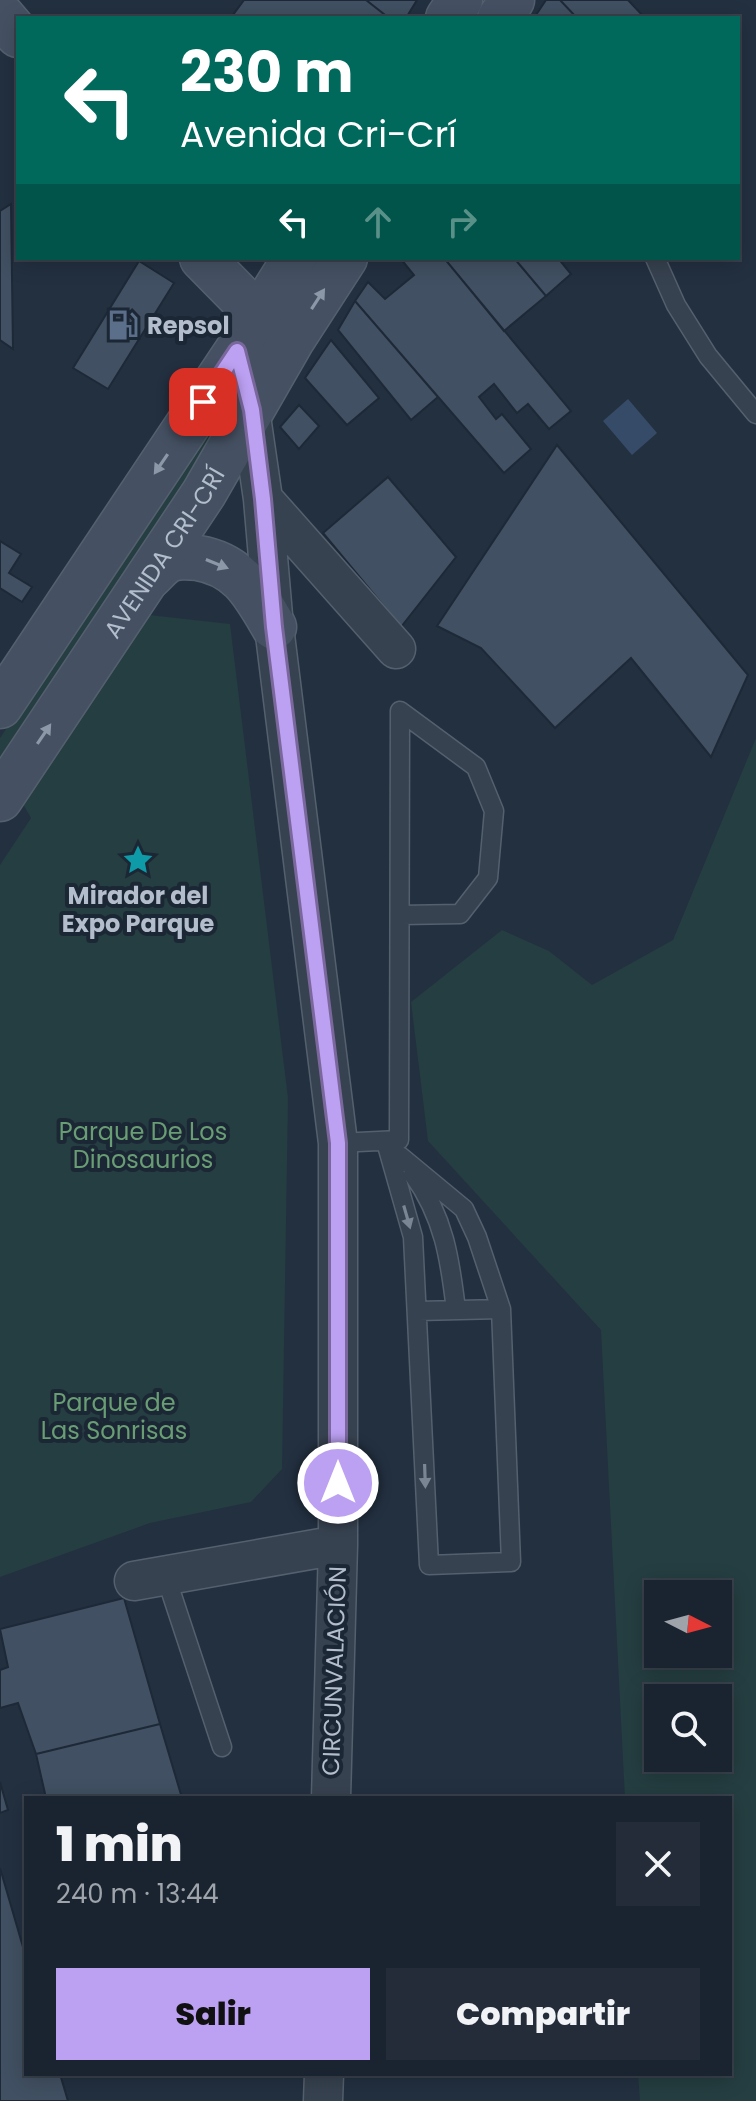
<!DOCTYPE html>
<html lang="es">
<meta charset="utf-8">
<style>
:root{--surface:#1a2430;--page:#232c38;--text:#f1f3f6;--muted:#9fa4ab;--line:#38414c;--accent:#bca0f2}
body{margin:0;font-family:Poppins,sans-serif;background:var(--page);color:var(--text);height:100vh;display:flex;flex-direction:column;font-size:30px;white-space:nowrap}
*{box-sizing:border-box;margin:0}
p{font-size:26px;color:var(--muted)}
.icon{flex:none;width:44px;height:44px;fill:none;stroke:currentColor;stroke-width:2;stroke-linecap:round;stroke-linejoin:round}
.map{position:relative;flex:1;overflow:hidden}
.side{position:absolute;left:24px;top:1796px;width:708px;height:280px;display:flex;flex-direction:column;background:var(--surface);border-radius:0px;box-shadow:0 4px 20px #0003,0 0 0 2px var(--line)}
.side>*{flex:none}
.banner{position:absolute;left:16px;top:16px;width:724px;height:244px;border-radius:0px;box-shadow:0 4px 20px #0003,0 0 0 2px var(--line);background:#00695c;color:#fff;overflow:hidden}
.needle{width:52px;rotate:96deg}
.fabs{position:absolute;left:644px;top:1580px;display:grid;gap:16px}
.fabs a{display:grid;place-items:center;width:88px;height:88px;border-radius:0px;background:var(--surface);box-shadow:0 4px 20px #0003,0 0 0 2px var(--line);font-size:40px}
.pin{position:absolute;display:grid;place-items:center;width:68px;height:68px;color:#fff;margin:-34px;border-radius:16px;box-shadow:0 4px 12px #0006}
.me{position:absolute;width:88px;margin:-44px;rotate:0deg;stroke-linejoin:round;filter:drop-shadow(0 0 6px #0008)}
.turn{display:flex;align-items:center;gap:28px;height:168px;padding:0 32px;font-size:36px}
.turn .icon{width:104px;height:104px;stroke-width:2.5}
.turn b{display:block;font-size:56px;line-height:68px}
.lanes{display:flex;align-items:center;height:76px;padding:0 32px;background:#0003;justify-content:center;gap:40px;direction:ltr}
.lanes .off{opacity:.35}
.round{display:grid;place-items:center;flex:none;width:84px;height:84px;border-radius:0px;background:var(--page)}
.overview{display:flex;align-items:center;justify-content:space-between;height:136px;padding:0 32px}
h1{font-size:48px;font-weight:800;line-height:60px}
.cta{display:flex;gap:16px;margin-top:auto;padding:16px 32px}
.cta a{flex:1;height:92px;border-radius:0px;background:var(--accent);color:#111;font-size:32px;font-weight:800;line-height:92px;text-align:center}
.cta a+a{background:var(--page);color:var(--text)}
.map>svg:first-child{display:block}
.green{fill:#253e41;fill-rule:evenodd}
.water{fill:#354b68}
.building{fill:#415062;stroke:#1e2937;stroke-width:2}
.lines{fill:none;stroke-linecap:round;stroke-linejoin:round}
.lane-casing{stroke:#55606e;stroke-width:21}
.street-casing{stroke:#55606e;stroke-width:41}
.secondary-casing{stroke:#55606e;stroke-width:47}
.lane{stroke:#374250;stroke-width:18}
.street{stroke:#374250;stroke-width:38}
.secondary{stroke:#455163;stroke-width:44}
.oneway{fill:#8c97a7}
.oneway2{fill:#7b8694}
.route-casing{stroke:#7a689d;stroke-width:20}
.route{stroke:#bca0f2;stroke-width:14}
.labels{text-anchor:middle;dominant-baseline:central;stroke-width:8;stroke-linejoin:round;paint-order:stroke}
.poi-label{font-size:24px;font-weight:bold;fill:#b3bdcb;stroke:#1c2735;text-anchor:start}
.street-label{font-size:24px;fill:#b3bdcb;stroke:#1c2735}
.park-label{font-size:24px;fill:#699d74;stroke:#1c2735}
</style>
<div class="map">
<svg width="756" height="2101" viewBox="0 0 756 2101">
<rect width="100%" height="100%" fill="#233040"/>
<path class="green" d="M223,406L229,416L0,758V738Z
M140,614L230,624L288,1098L282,1469L251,1502L150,1523L0,1577V865L31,818L16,792Z
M756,738V2101H640L638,2074H730V1798H625L601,1330L428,1141L411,1002L502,930L549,951L592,985L673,940ZM718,1594V1654H658V1594ZM658,1698H718V1758H658Z"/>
<path class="water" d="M628,399L657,433L632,455L603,421Z"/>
<path class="building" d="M244,0H366L389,18H236L233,15Z
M366,0H417L406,18H389Z
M546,0H560L577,18H534Z
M560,0H628L645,18H577Z
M11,204L13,349L0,340V211Z
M400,258H444L571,411L549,429L528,404L517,413L494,384L479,397L496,419L502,414L531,449L504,473L355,301L368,282L385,299L414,275Z
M444,258H514L546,296L504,331Z
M514,258H558L571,274L546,296Z
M139,261L174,283L108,389L73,368Z
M355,301L438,397L411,420L338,330Z
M331,340L379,398L347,425L305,378Z
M299,405L319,426L299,449L280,427Z
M557,445L748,675L711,757L631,658L555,728L481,648L437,626Z
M388,477L456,557L401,627L323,533Z
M0,541L21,554L9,573L32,587L22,602L0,588Z
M124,1598L160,1724L36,1754L18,1703L0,1708V1670L8,1667L0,1629Z
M160,1724L182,1798H46L36,1754Z
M0,1782L8,1810L0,1813Z
M0,1868L23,1947L26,1946V2074H60L68,2101H0Z"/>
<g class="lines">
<g class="lane-casing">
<path id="lane" d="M655,258L676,305L708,356L756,414
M400,711L476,767L494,811L488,878L460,914L401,915
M386,1142L413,1237L429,1565L511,1562L501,1309L477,1237L464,1209L400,1156
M338,1143L399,1140L400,711
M413,1174C444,1217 450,1259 456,1310
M418,1311L501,1309
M165,1574L222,1747"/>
</g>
<g class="street-casing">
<path id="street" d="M248,396L263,499L274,627L338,1143V1545L331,1798
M263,499L396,649
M134,1581L338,1545
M323,2101L324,2074"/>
</g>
<g class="secondary-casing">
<g id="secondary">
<path d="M0,14L18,35"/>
<path d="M448,18L460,0"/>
<path d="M500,18L512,0"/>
<path d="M202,258L259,316L282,333"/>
<path d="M148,578C154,573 160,565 167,561C175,556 189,557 198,558C240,565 254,593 274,627"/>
<path d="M0,706L237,351L295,258"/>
<path id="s1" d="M0,799L204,493L292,340L345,258"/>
</g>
</g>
<use href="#lane" class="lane"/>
<use href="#street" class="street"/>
<use href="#secondary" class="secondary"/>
</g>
<defs><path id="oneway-solid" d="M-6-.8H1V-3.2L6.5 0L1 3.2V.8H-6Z" transform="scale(2)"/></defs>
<g class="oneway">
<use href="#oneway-solid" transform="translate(318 299) rotate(-57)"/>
<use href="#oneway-solid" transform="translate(161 464) rotate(124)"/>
<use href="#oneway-solid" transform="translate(217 564) rotate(22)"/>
<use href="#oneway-solid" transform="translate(44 734) rotate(-56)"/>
</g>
<g class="oneway2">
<use href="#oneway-solid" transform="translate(407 1217) rotate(74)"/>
<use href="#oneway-solid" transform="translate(425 1476) rotate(88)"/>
</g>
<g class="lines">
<g class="route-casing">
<path id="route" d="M203,402L237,351L252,410L263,499L274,627L338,1143V1483"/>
</g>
<use href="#route" class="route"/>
</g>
<defs>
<g id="fuel-bare" transform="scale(2.4)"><path d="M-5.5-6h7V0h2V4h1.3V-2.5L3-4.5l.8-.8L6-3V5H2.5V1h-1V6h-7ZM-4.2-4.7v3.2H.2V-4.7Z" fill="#5c6f8a" stroke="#1c2735" stroke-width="2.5" paint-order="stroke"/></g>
<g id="sight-bare" transform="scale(2.4)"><path d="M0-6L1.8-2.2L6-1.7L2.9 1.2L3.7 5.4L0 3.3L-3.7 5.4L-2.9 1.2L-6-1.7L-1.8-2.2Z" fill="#0f9aa8" stroke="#1c2735" stroke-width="2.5" paint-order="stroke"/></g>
</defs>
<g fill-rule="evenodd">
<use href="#fuel-bare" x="123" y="325"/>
<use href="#sight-bare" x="138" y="860"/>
</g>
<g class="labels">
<g class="poi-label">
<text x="147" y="325">Repsol</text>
<text x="138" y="895" text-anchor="middle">Mirador del<tspan x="138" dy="28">Expo Parque</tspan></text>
</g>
<g class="street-label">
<text stroke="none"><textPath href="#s1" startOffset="296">AVENIDA CRI-CRÍ</textPath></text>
<text transform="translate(334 1671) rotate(-88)">CIRCUNVALACIÓN</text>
</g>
<g class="park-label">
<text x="143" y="1131">Parque De Los<tspan x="143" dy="28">Dinosaurios</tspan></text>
<text x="114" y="1402">Parque de<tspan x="114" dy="28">Las Sonrisas</tspan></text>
</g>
</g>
</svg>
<div class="fabs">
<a><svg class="needle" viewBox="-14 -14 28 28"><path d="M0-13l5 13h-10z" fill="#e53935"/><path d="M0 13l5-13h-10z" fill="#9fa4ab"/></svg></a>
<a><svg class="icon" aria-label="search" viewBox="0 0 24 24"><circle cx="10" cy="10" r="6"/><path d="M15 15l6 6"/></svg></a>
</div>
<div class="pin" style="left:203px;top:402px;background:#d93025"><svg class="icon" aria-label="arrive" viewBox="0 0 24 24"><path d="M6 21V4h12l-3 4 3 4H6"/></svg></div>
<svg class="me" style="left:338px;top:1483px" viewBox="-20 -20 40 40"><circle r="17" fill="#bca0f2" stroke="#fff" stroke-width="3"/><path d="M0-11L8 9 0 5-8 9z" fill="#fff"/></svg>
<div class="banner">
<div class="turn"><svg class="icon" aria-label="left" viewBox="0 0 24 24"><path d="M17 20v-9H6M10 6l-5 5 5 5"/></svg><div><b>230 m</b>Avenida Cri-Crí</div></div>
<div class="lanes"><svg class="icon" aria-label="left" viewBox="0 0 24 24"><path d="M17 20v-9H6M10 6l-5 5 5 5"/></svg><svg class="icon off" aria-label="ahead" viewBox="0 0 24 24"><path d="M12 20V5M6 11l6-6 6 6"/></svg><svg class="icon off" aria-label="right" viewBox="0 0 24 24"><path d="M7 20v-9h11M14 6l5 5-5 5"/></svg></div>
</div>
<section class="side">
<div class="overview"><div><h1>1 min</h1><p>240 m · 13:44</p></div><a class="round"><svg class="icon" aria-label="close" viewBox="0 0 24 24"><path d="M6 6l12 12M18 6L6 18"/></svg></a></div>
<div class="cta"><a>Salir</a><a>Compartir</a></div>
</section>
</div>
